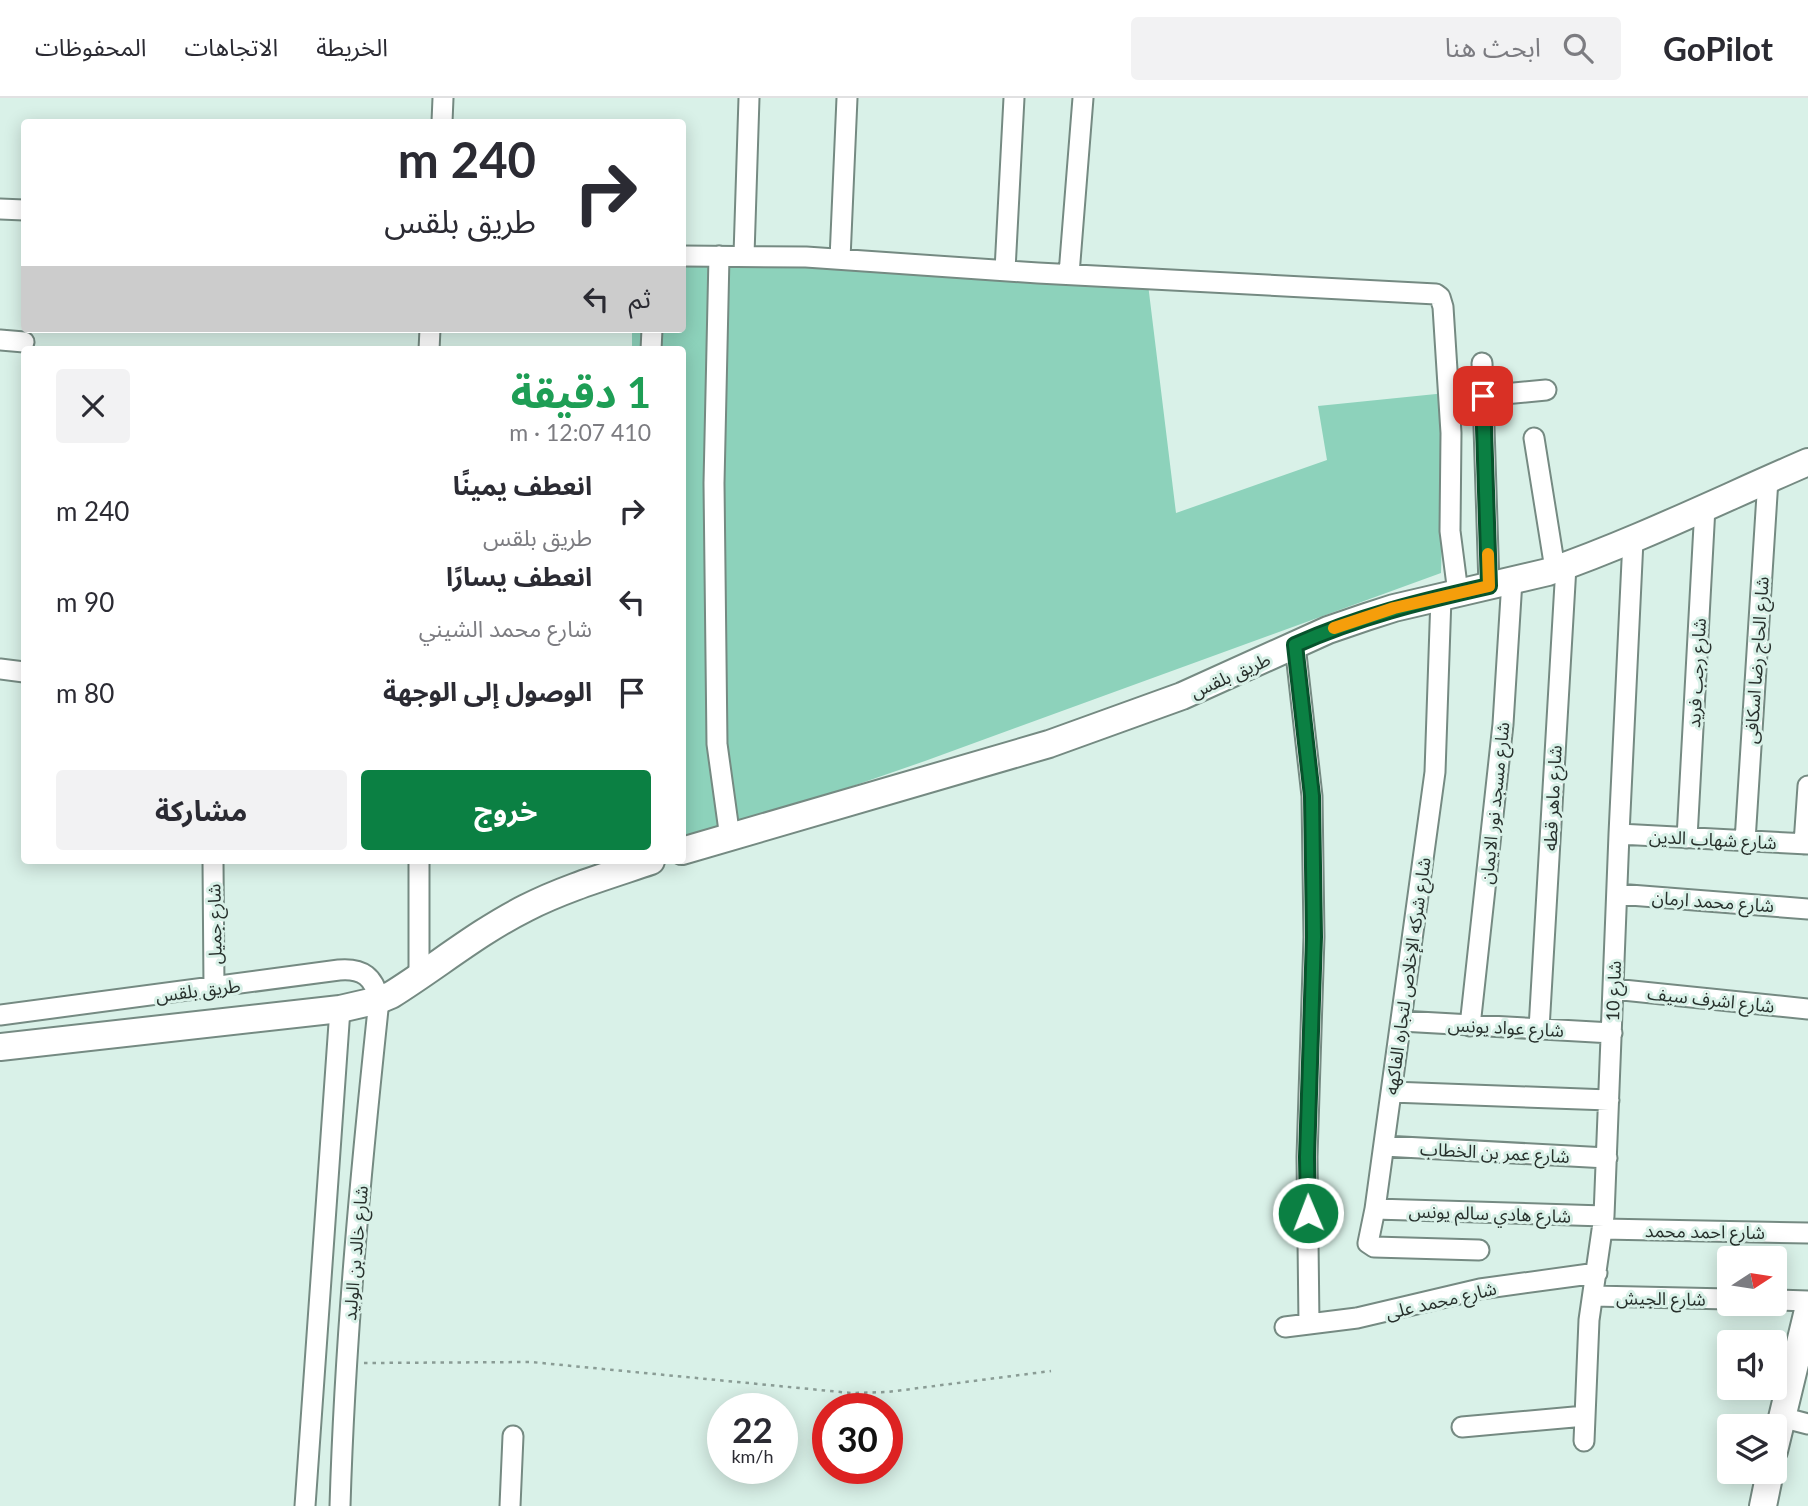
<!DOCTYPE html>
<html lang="ar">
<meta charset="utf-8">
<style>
:root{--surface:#fff;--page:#f2f2f3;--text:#2b2b33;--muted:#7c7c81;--line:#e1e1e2;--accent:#0b8043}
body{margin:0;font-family:Lato,"Noto Sans Arabic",sans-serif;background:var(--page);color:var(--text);direction:rtl;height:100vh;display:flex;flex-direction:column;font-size:26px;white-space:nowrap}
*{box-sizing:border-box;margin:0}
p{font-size:23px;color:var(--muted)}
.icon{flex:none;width:38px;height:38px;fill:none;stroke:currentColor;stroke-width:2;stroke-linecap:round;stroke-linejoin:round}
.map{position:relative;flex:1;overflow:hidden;direction:ltr}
.side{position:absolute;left:21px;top:248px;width:665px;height:518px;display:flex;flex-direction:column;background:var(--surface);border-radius:7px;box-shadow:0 4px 18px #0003;direction:rtl}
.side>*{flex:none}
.top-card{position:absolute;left:21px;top:21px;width:665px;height:214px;border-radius:7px;box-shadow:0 4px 18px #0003;direction:rtl;background:#fff;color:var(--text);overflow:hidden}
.needle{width:46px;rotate:78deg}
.controls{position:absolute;left:1717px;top:1148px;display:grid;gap:14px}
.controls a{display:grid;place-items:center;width:70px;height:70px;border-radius:7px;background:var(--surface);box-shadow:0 4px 18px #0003;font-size:35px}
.speed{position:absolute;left:707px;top:1295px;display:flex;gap:14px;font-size:35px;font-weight:700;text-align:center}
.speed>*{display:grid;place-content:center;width:91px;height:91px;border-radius:50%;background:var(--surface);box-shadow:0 4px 18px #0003;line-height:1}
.speed small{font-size:18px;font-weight:400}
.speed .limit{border:10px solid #d22;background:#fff;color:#111}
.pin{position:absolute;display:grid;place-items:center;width:60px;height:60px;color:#fff;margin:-30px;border-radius:14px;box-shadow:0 4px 10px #0006}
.me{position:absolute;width:77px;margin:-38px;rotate:359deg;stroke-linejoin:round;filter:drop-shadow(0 0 5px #0008)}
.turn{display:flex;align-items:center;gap:24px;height:147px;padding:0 35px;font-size:32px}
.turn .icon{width:91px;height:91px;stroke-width:2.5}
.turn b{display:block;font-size:49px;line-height:60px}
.then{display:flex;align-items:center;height:66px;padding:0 35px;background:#0003;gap:14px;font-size:26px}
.round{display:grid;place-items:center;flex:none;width:74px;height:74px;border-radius:7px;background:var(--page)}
.summary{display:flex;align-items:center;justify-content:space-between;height:119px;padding:0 35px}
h1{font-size:42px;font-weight:700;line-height:52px;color:#1e9e55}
.primary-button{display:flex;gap:14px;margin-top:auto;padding:14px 35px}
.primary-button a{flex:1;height:80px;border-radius:7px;background:var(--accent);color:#fff;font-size:28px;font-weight:700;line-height:80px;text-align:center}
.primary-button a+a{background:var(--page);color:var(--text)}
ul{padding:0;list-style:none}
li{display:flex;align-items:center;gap:21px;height:91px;padding:0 35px}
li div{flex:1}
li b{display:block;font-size:26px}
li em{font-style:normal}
header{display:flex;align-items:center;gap:42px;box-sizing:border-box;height:98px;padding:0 35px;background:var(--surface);border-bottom:2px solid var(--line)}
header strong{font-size:33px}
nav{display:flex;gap:38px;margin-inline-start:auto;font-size:24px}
.search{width:490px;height:63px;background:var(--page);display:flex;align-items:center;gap:18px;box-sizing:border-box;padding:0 24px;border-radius:7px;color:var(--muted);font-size:26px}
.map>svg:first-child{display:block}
.green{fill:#8dd2bb}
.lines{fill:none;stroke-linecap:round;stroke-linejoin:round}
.minor-casing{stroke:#758a82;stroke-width:23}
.secondary-casing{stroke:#758a82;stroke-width:30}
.path{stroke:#8a9c95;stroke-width:2.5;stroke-dasharray:3.5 5;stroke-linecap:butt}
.minor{stroke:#fff;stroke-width:19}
.secondary{stroke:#fff;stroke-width:26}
.route-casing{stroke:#07532c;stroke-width:18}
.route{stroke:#0b8043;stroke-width:12}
.slow{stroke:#f59e0b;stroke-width:12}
.labels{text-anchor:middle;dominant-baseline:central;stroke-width:6;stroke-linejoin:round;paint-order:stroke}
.street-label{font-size:18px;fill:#27302c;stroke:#d9f1e8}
</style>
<header>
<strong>GoPilot</strong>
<div class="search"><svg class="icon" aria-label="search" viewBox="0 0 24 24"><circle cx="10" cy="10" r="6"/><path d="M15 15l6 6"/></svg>ابحث هنا</div>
<nav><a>الخريطة</a><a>الاتجاهات</a><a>المحفوظات</a></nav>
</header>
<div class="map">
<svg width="1808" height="1408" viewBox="0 0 1808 1408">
<rect width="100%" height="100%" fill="#d9f1e8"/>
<path class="green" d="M683,160L1147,178L1176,415L1327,362L1318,308L1446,295L1441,475L925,663L683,747L682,252H632V231H682Z"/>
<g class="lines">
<g class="minor-casing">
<path id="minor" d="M442,24L443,0
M0,111L24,112
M744,157L749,0
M682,158L806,159L1038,175L1436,196L1440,199L1443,209L1451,335L1450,433L1458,495
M719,158L714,385L717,646L730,740
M840,161L847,0
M1005,172L1014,0
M1069,176L1083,0
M0,242L24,244
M429,252L430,231
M651,252L652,231
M1482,265L1489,488
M1483,298L1546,292
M1534,340L1555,471
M1441,499L1435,674L1375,1111L1368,1145L1374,1149L1479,1152
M1295,547L1312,698L1314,839L1307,1059L1309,1226
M0,571L24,574
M1619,736L1808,746
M1687,740L1705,409
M1745,743L1768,381
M1804,746L1808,688
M213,763L214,890
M419,763V879
M1617,796L1808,811
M1613,891L1808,911
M0,917L339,872C363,870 374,879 379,902C361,1071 345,1239 340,1408
M1401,923L1612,935
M1470,928L1503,626L1512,482
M1539,931L1566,468
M1391,994L1609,1002
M1384,1048L1607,1060
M1375,1111L1604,1118
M1603,1131L1808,1135
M1593,1198L1729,1201
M1774,1202L1808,1203
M1285,1229L1357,1220L1480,1191L1597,1175
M1781,1319L1808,1326
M1462,1329L1585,1318
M1584,1343L1589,1222L1604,1118L1619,736L1633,442
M305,1408L340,911
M510,1408L513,1338"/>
</g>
<g class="secondary-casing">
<path id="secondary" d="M682,753L1049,646L1182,598L1328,532L1366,519L1394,510L1548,474C1637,443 1722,401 1808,364
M0,949L340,911L379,902L391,897C436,869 478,834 526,810C565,790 610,777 651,763
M1774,1353L1808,1212
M1763,1408L1770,1374"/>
</g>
<path class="path" d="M364,1265L531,1264L851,1295L888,1294L1051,1273"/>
<use href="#minor" class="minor"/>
<use href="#secondary" class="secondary"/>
</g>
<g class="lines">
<g class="route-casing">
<path id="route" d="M1308,1115L1307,1059L1314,839L1312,698L1295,547C1357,519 1422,503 1489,488L1483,298"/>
</g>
<use href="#route" class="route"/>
<path class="slow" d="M1334,530L1394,510L1489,488L1488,456"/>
</g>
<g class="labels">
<g class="street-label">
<text transform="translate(1756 562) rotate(-86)">شارع الحاج رضا اسكافى</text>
<text transform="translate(1696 575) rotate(-87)">شارع رجب فريد</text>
<text transform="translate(1230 577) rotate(-24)">طريق بلقس</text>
<text transform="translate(1552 700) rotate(-87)">شارع ماهر قطه</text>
<text transform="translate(1494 705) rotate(-84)">شارع مسجد نور الايمان</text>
<text transform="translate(1713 741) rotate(3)">شارع شهاب الدين</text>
<text transform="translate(1713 803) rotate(4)">شارع محمد ارمان</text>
<text transform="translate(214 826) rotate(-91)">شارع جميل</text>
<text transform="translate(1407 878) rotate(-82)">شارع شركه الإخلاص لتجاره الفاكهه</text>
<text transform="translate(198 892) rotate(-7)">طريق بلقس</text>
<text transform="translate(1613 893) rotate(-88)">شارع 10</text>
<text transform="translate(1711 901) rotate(6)">شارع اشرف سيف</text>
<text transform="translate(1506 929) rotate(3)">شارع عواد يونس</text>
<text transform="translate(1495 1054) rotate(3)">شارع عمر بن الخطاب</text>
<text transform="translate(1490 1115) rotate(2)">شارع هادي سالم يونس</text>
<text transform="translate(1705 1133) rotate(1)">شارع احمد محمد</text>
<text transform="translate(355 1155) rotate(-85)">شارع خالد بن الوليد</text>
<text transform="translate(1661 1200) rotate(1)">شارع الجيش</text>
<text transform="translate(1441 1202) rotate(-13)">شارع محمد على</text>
</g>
</g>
</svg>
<div class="controls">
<a><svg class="needle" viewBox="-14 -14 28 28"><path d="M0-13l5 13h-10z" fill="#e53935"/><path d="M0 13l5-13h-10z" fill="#7c7c81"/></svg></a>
<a><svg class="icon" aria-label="sound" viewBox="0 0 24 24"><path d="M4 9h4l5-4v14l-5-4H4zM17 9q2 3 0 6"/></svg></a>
<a><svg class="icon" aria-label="layers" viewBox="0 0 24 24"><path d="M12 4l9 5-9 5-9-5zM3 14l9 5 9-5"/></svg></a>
</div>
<div class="speed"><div>22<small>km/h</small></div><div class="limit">30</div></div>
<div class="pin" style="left:1483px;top:298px;background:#d93025"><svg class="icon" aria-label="arrive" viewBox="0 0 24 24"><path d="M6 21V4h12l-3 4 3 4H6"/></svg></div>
<svg class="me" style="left:1308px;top:1115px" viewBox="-20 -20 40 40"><circle r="17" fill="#0b8043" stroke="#fff" stroke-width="3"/><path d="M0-11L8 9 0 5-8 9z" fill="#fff"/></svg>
<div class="top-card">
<div class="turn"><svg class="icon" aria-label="right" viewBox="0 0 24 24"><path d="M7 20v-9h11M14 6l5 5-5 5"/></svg><div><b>240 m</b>طريق بلقس</div></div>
<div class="then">ثم<svg class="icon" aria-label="left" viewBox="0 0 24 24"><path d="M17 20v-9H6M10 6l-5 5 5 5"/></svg></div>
</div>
<section class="side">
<div class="summary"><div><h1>1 دقيقة</h1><p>410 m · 12:07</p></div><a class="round"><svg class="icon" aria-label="close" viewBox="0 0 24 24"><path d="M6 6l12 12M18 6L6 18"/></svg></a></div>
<ul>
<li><svg class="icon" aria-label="right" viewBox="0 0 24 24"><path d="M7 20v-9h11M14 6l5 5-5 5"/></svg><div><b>انعطف يمينًا</b><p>طريق بلقس</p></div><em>240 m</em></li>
<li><svg class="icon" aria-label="left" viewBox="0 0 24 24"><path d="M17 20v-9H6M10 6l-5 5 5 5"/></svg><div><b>انعطف يسارًا</b><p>شارع محمد الشيني</p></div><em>90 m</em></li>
<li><svg class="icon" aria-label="arrive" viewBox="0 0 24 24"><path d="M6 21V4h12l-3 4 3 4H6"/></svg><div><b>الوصول إلى الوجهة</b></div><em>80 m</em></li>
</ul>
<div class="primary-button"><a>خروج</a><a>مشاركة</a></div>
</section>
</div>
